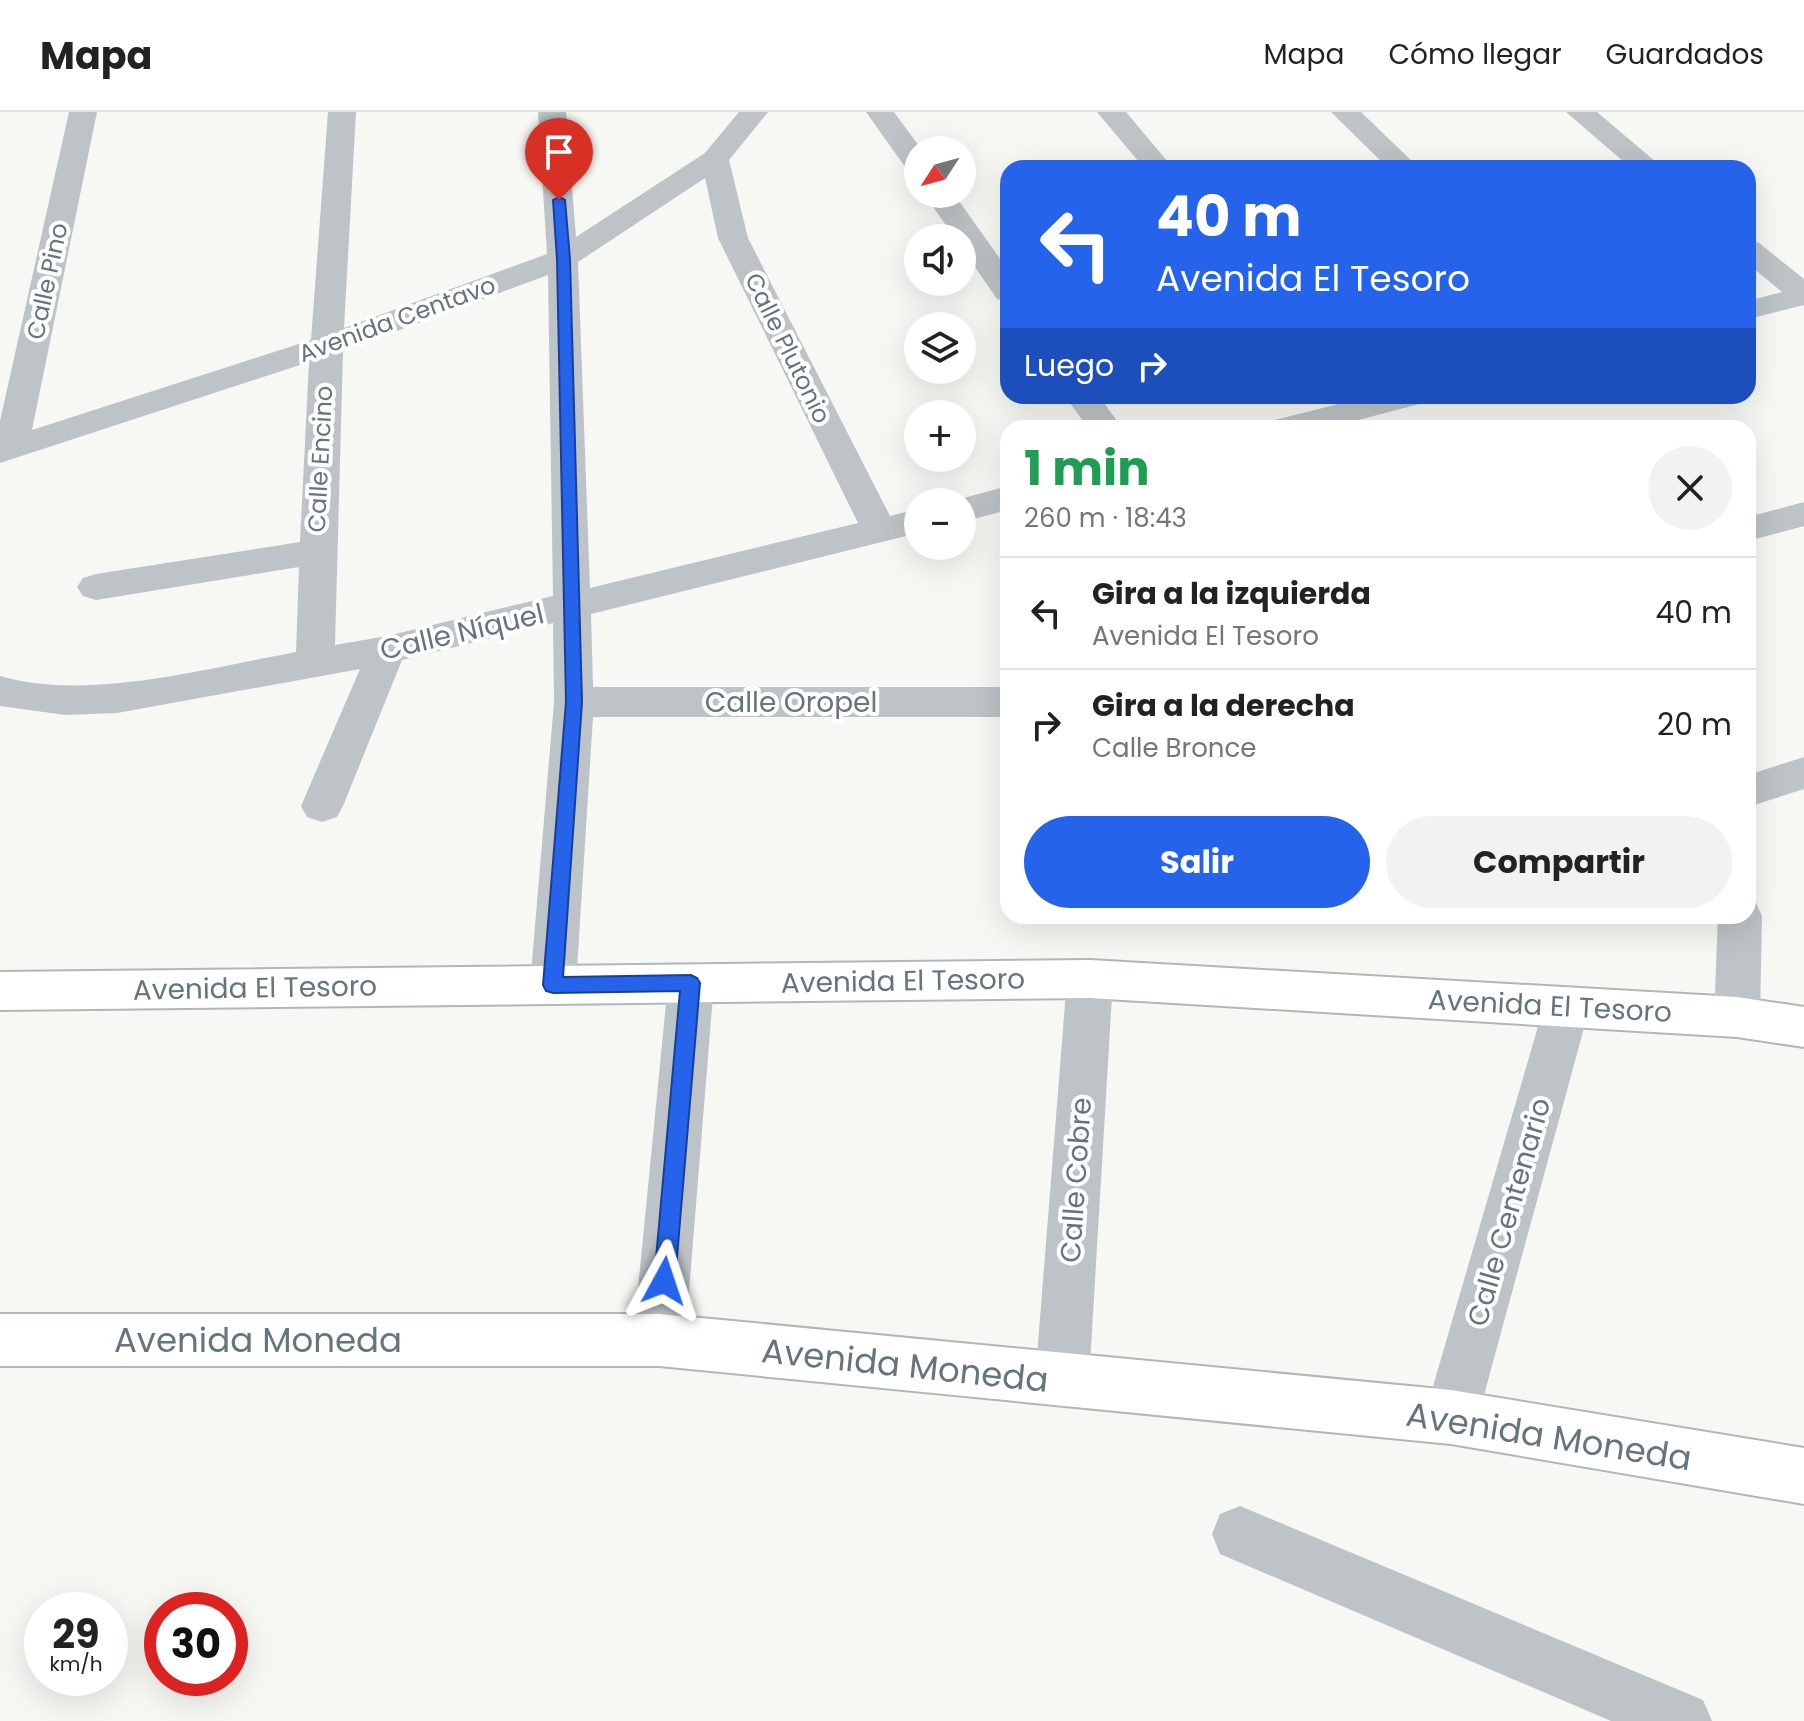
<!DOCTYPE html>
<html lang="es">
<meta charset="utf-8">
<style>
:root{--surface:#fff;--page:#f2f2f2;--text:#222;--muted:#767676;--line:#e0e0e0;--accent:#2563eb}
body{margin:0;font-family:Poppins,sans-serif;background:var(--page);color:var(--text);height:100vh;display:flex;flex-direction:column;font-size:30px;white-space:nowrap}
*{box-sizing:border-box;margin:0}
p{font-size:26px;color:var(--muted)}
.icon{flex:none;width:44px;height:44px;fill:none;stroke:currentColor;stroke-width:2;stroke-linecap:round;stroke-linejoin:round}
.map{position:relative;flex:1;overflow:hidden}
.drawer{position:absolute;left:1000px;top:308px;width:756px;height:504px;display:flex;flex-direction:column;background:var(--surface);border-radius:24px;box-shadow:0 8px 32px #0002}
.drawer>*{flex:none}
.banner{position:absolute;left:1000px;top:48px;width:756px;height:244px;border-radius:24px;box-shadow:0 8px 32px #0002;background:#2563eb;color:#fff;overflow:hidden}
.needle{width:52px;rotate:234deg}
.tools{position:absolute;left:904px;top:24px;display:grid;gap:16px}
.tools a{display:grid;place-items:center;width:72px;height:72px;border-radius:50%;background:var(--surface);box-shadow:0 8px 32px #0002;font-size:40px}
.speed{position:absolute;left:24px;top:1480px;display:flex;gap:16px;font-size:40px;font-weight:700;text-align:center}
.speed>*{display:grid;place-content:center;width:104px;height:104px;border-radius:50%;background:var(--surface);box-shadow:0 8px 32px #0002;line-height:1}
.speed small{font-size:20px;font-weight:400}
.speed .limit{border:12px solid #d22;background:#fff;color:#111}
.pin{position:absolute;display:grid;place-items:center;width:68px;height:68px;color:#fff;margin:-82px -34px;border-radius:50% 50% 50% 0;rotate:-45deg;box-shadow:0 0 8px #0007}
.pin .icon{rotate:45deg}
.me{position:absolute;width:88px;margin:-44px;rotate:5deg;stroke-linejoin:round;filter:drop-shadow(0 0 6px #0008)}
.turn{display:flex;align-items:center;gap:28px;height:168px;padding:0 24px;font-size:36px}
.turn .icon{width:104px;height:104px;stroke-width:2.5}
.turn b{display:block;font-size:56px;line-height:68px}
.then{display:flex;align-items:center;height:76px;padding:0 24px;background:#0003;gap:16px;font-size:30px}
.round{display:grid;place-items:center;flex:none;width:84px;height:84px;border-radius:42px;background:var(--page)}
.head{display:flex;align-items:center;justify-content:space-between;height:136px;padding:0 24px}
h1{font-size:48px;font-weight:700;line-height:60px;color:#1e9e55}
.action{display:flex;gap:16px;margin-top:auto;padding:16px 24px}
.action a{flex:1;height:92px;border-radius:48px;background:var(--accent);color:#fff;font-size:32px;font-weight:700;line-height:92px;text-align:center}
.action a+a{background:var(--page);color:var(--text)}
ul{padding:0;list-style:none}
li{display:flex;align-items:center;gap:24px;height:112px;padding:0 24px;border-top:2px solid var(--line)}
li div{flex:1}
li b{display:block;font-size:30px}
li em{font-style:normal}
header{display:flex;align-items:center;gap:48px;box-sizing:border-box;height:112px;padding:0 40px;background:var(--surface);border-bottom:2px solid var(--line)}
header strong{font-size:38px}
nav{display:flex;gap:44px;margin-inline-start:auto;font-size:28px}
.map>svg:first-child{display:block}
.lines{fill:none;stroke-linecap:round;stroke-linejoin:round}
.secondary-casing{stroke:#b0b7ba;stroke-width:4}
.minor{fill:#bdc3c6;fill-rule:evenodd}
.secondary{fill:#fff;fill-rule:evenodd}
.route{fill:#2563eb;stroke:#184099;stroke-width:2}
.labels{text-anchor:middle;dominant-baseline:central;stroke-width:8;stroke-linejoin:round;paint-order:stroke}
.far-street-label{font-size:24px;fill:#63757e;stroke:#fff}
.street-label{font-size:28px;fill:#63757e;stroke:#fff}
.near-street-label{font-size:34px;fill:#63757e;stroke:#fff}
</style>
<header>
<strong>Mapa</strong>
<nav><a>Mapa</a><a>Cómo llegar</a><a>Guardados</a></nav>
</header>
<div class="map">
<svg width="1804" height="1609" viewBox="0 0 1804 1609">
<rect width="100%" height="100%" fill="#f7f7f4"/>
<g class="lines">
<g class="secondary-casing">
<path id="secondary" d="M1090,848L1737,885L1804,895V935L1737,925L1090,886L0,898V860Z
M0,1202H659L1451,1278L1804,1336V1392L1451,1332L659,1254H0Z"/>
</g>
<path class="minor" d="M69,0H97L32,318L311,228L328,0H356L344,216L547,142L538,0H566L576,125L705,41L739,0H768L729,48L748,126L890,404L918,397V421L591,502L593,575H1008V605H593L576,873L569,887L553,892L537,887L530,873L554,590L553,511L402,548L343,694L337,705L322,710L307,705L301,694L360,557L117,601L65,603L0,594V564C88,590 207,556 296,540L299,455L96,488L83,484L77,475L83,466L96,462L300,430L309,250L0,351V309ZM705,66L718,126L858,411L590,476L578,150ZM548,163L553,484L387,524L335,533L343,239Z
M866,0H894L922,38H918V62L908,59Z
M1097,0H1126L1173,56H1144Z
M1331,0H1361L1419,56H1388Z
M1566,0H1597L1663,56H1631Z
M924,82H954L1008,158V189L997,187L962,136V126H955Z
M1748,128L1759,131L1804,167V193L1748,207V189L1782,180L1748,152Z
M1065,284H1099L1122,316H1088Z
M1370,284H1428L1423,291L1328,316H1270L1275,308Z
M1008,374V398L962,410V390H949Z
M1804,390V414L1748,429V405Z
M1804,645V677L1748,695V663Z
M1748,789L1756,791L1762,804L1760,905L1753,919L1737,925L1721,919L1714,905L1718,804H1748Z
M1090,848L1106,854L1113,867L1089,1269L1081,1288L1062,1296L1043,1288L1035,1269L1067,867L1074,854Z
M691,852L707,857L714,871L685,1228L678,1246L659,1254L640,1246L633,1228L668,871L675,857Z
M1567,874L1583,880L1590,894L1478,1305L1470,1324L1451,1332L1432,1324L1424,1305L1544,894L1551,880Z
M1240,1394L1703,1588L1712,1609H1611L1220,1442L1212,1422L1220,1402Z"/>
<use href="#secondary" class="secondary"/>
</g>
<path class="route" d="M559,85L565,88L570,147L582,590L563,865L691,863L697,866L700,871L675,1169L672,1176L664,1179L657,1176L654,1169L680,879L553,881L546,879L543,873L566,590L557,147L553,88Z"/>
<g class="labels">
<g class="far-street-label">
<text transform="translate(47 169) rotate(-78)">Calle Pino</text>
<text transform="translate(397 207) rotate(-20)">Avenida Centavo</text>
<text transform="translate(788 236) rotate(64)">Calle Plutonio</text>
<text transform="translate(320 347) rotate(-87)">Calle Encino</text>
</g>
<g class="street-label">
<text transform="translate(462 520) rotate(-13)">Calle Níquel</text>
<text x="791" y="590">Calle Oropel</text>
<text transform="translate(903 869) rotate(-1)">Avenida El Tesoro</text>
<text transform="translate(255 876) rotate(-1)">Avenida El Tesoro</text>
<text transform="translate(1550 894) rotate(3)">Avenida El Tesoro</text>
<text transform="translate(1076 1068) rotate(-86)">Calle Cobre</text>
<text transform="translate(1509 1100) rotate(-74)">Calle Centenario</text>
</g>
<g class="near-street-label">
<text x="258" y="1228">Avenida Moneda</text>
<text transform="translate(905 1253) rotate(6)">Avenida Moneda</text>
<text transform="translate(1549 1324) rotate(9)">Avenida Moneda</text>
</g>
</g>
</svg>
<div class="tools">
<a><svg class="needle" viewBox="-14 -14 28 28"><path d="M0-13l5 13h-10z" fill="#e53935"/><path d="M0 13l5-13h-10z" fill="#767676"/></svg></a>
<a><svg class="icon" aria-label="sound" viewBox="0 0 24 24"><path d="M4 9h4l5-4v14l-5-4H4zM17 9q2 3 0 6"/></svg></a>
<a><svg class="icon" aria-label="layers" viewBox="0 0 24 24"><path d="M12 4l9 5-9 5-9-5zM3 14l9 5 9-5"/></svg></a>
<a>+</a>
<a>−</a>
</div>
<div class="speed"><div>29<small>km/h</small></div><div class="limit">30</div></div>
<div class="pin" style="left:559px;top:88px;background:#d93025"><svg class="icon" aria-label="arrive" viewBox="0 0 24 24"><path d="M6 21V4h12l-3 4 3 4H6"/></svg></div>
<svg class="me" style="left:664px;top:1169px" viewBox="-20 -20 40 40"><path d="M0-17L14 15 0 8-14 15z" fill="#2563eb" stroke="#fff" stroke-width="4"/></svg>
<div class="banner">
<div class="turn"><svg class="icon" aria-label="left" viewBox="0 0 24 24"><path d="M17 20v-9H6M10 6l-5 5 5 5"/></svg><div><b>40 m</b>Avenida El Tesoro</div></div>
<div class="then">Luego<svg class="icon" aria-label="right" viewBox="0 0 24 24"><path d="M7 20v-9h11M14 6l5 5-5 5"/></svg></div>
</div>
<section class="drawer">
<div class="head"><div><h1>1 min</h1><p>260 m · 18:43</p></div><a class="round"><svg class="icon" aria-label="close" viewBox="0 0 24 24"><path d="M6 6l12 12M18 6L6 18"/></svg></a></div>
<ul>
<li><svg class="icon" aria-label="left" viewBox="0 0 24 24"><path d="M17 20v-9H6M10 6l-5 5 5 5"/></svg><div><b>Gira a la izquierda</b><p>Avenida El Tesoro</p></div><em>40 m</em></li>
<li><svg class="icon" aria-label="right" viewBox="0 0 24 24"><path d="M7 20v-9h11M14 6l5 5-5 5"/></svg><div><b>Gira a la derecha</b><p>Calle Bronce</p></div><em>20 m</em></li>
</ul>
<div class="action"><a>Salir</a><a>Compartir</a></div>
</section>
</div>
